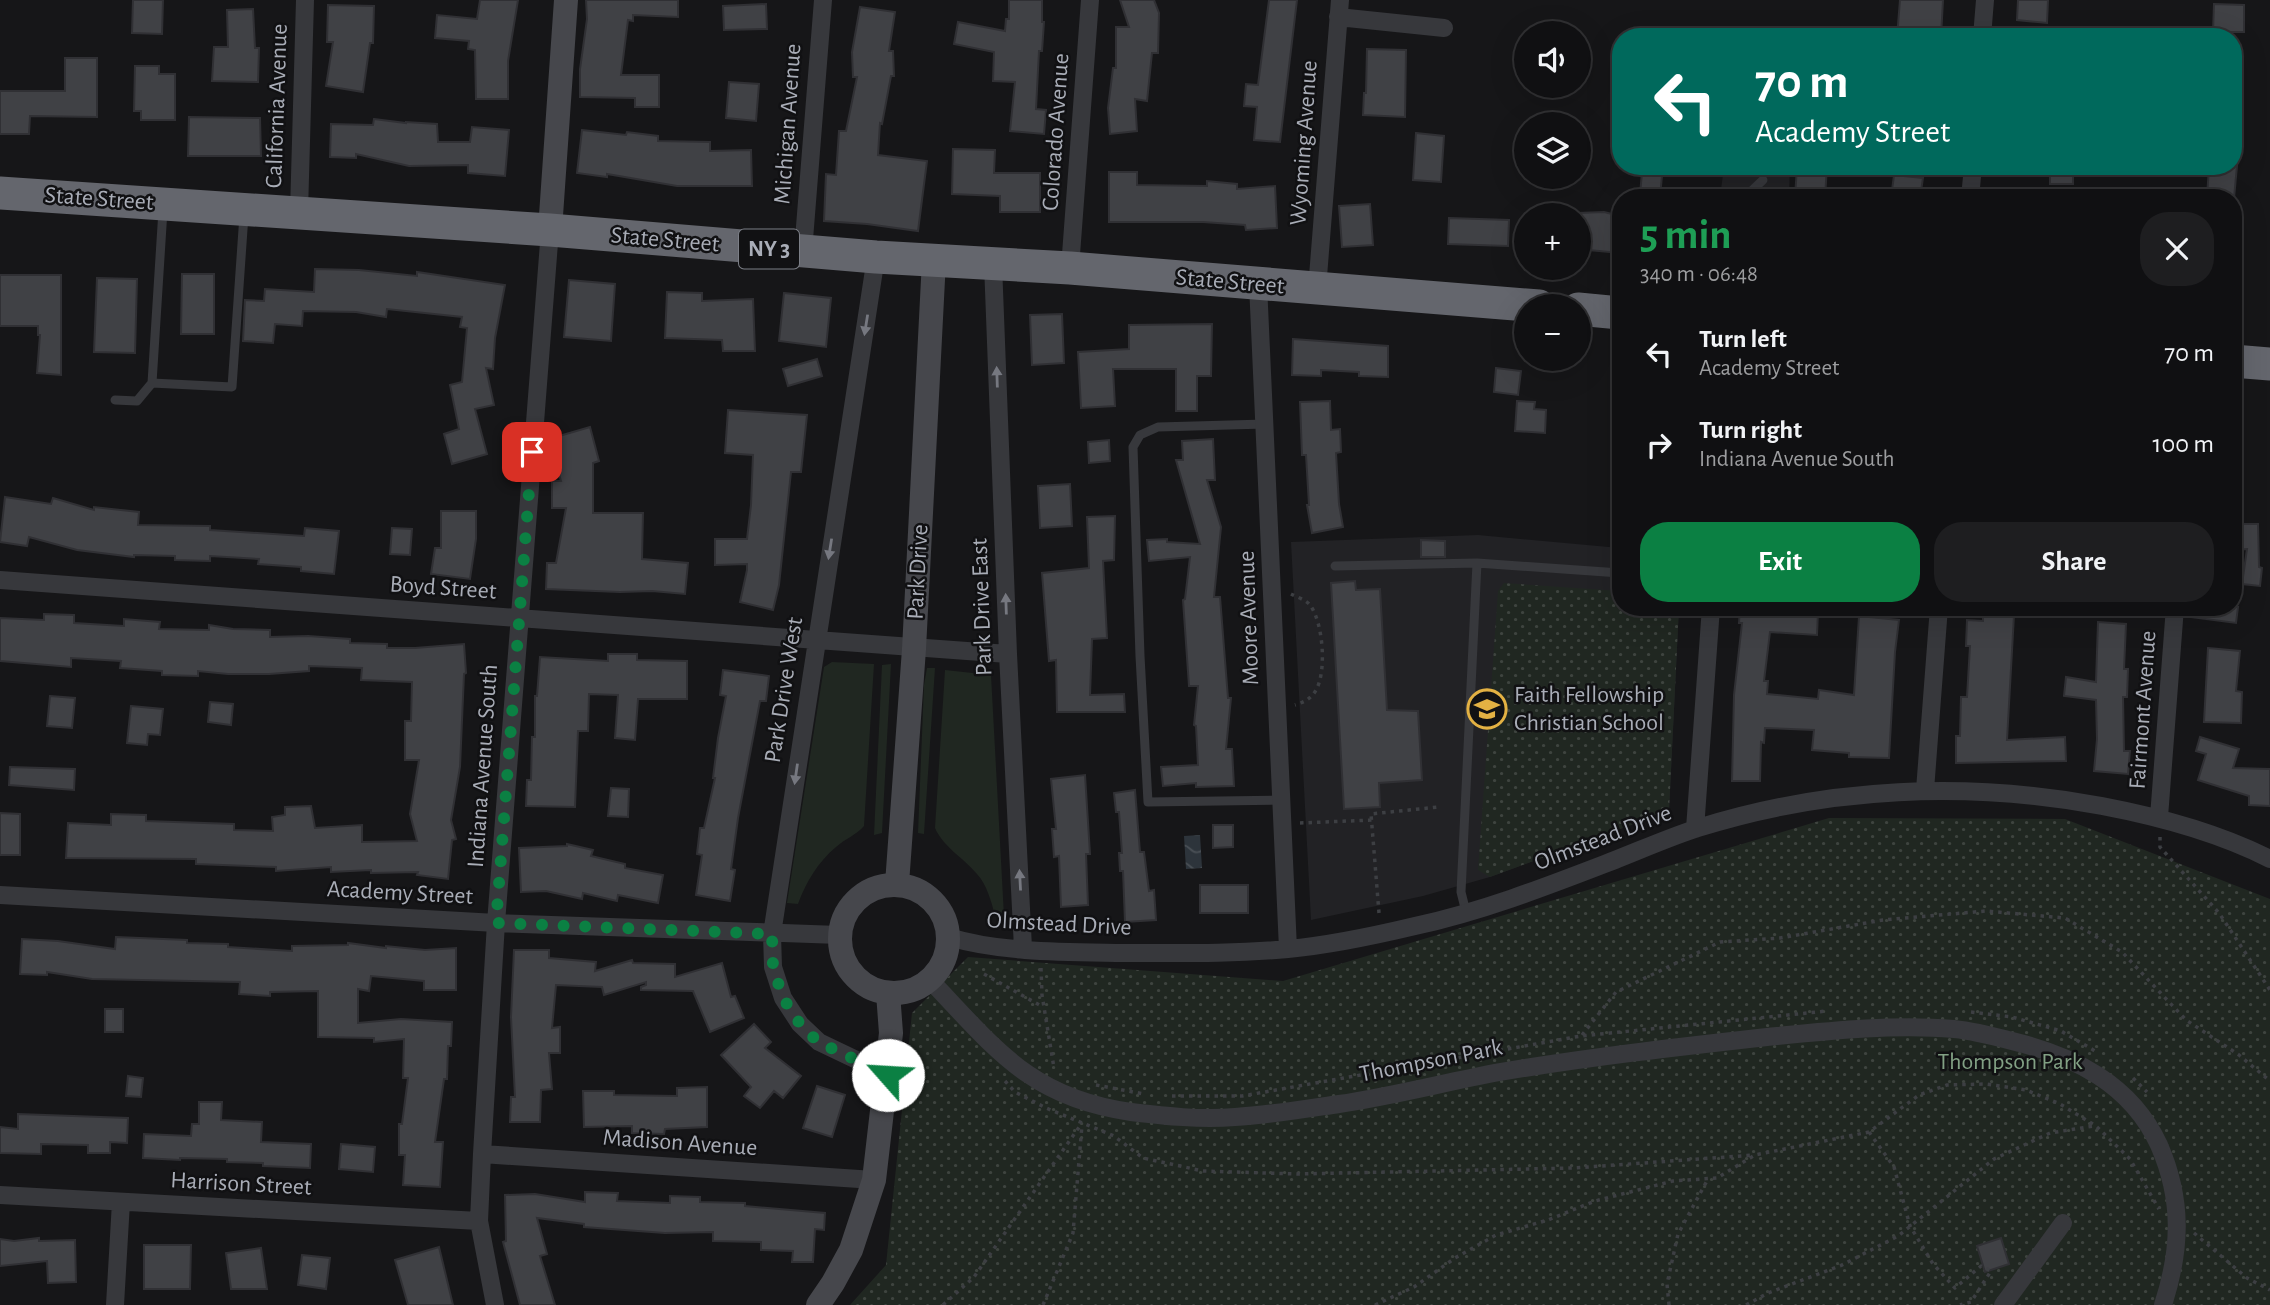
<!DOCTYPE html>
<meta charset="utf-8">
<style>
:root{--surface:#101012;--page:#1e1e20;--text:#f1f3f6;--muted:#9c9d9f;--line:#303032;--accent:#0b8043}
body{margin:0;font-family:"Alegreya Sans",sans-serif;background:var(--page);color:var(--text);height:100vh;display:flex;flex-direction:column;font-size:26px;white-space:nowrap}
*{box-sizing:border-box;margin:0}
p{font-size:23px;color:var(--muted)}
.icon{flex:none;width:38px;height:38px;fill:none;stroke:currentColor;stroke-width:2;stroke-linecap:round;stroke-linejoin:round}
.map{position:relative;flex:1;overflow:hidden}
.drawer{position:absolute;left:1612px;top:189px;width:630px;height:427px;display:flex;flex-direction:column;background:var(--surface);border-radius:28px;box-shadow:0 7px 28px #0002,0 0 0 2px var(--line)}
.drawer>*{flex:none}
.banner{position:absolute;left:1612px;top:28px;width:630px;height:147px;border-radius:28px;box-shadow:0 7px 28px #0002,0 0 0 2px var(--line);background:#00695c;color:#fff;overflow:hidden}
.controls{position:absolute;left:1514px;top:21px;display:grid;gap:14px}
.controls a{display:grid;place-items:center;width:77px;height:77px;border-radius:50%;background:var(--surface);box-shadow:0 7px 28px #0002,0 0 0 2px var(--line);font-size:35px}
.pin{position:absolute;display:grid;place-items:center;width:60px;height:60px;color:#fff;margin:-30px;border-radius:14px;box-shadow:0 4px 10px #0006}
.me{position:absolute;width:77px;margin:-38px;rotate:296deg;stroke-linejoin:round;filter:drop-shadow(0 0 5px #0008)}
.turn{display:flex;align-items:center;gap:24px;height:147px;padding:0 28px;font-size:32px}
.turn .icon{width:91px;height:91px;stroke-width:2.5}
.turn b{display:block;font-size:49px;line-height:60px}
.round{display:grid;place-items:center;flex:none;width:74px;height:74px;border-radius:28px;background:var(--page)}
.overview{display:flex;align-items:center;justify-content:space-between;height:119px;padding:0 28px}
h1{font-size:42px;font-weight:700;line-height:52px;color:#1e9e55}
.action{display:flex;gap:14px;margin-top:auto;padding:14px 28px}
.action a{flex:1;height:80px;border-radius:28px;background:var(--accent);color:#fff;font-size:28px;font-weight:700;line-height:80px;text-align:center}
.action a+a{background:var(--page);color:var(--text)}
ul{padding:0;list-style:none}
li{display:flex;align-items:center;gap:21px;height:91px;padding:0 28px}
li div{flex:1}
li b{display:block;font-size:26px}
li em{font-style:normal}
.map>svg:first-child{display:block}
.built{fill:#222225}
.grass{fill:#202721}
.park{fill:url(#park-dots)}
.water{fill:url(#water-waves)}
.building{fill:#404145;stroke:#303034;stroke-width:2}
.lines{fill:none;stroke-linecap:round;stroke-linejoin:round}
.path{stroke:#3d3f43;stroke-width:3.5;stroke-dasharray:3.5 5;stroke-linecap:butt}
.lane{stroke:#37383c;stroke-width:9}
.street{stroke:#37383c;stroke-width:18}
.secondary{stroke:#46474c;stroke-width:24}
.highway{stroke:#64666d;stroke-width:33}
.oneway{fill:#767880}
.route{stroke:#0b8043;stroke-width:12;stroke-dasharray:0 21.6}
.labels{text-anchor:middle;dominant-baseline:central;stroke-width:5;stroke-linejoin:round;paint-order:stroke}
.shield{fill:#111113;stroke:#7b7e86;stroke-width:2}
.shield-label{font-size:23px;font-weight:bold;fill:#a9adb7}
.street-label{font-size:24px;fill:#a9adb7;stroke:#111113}
.poi-label{font-size:24px;fill:#a9adb7;stroke:#111113;text-anchor:start}
.park-label{font-size:24px;fill:#82a084;stroke:#111113}
</style>
<div class="map">
<svg width="2270" height="1305" viewBox="0 0 2270 1305">
<defs>
<pattern id="park-dots" width="8" height="8" patternUnits="userSpaceOnUse" patternTransform="scale(1.75)"><rect width="8" height="8" fill="#202721"/><path d="M2 2h.1M6 6h.1" fill="none" stroke="#3e443f" stroke-width="1.8" stroke-linecap="round"/></pattern>
<pattern id="water-waves" width="16" height="10" patternUnits="userSpaceOnUse" patternTransform="scale(1.75)"><rect width="16" height="10" fill="#2d343b"/><path d="M0 5q4-4 8 0t8 0" fill="none" stroke="#494f55"/></pattern>
</defs>
<rect width="100%" height="100%" fill="#161618"/>
<path class="built" d="M1724,166H1790L1789,198H1720Z
M1478,535L1620,548V607H1679L1669,811L1490,877L1423,896L1311,920L1291,542Z"/>
<path class="grass" d="M832,662L874,664L864,826C856,835 845,839 836,847C818,862 806,882 798,904L787,903L824,667Z
M891,664L882,833L874,835L882,665Z
M927,668H935L924,834L918,833L924,685Z
M945,670L991,675L1004,916L995,915C991,901 987,885 977,874C963,857 944,848 935,828Z"/>
<path class="park" d="M1504,583L1620,591V607H1679L1669,811L1490,877L1478,870L1498,591Z
M1829,818L2065,819L2270,899V1305H850L886,1265L912,1013L968,957L1283,981Z"/>
<path class="water" d="M1200,835L1202,868L1186,869L1184,836Z"/>
<path class="building" d="M133,0H163L162,34L132,33Z
M480,0H518L508,61V99H476L475,50L468,49L469,41L435,38L437,15L477,19Z
M586,0H678V17L633,15V21L628,20L621,75H659V107H635V98L580,97V69L587,19Z
M1009,0H1042V22H1044L1042,51H1039L1036,109L1046,110L1044,134L1010,131L1015,82L993,81L994,52L954,44L958,22L1005,31L1006,19H1009Z
M1120,0H1154L1159,13L1158,53H1152L1147,101L1135,99L1137,131L1110,134L1108,108L1113,68H1116V27H1129Z
M1269,0H1297L1280,142L1254,140L1257,107L1244,106L1246,84L1258,85Z
M1900,0H1943L1941,37H1897Z
M2018,0H2048L2047,23L2017,20Z
M766,4L767,29L724,30L723,6Z
M2214,4L2244,5V32H2213Z
M328,5L374,6L373,43H370L363,92L326,86L333,42H327Z
M860,7L895,12L889,51H893L894,76H891L882,124L880,123L878,155L927,161L918,231L867,224L824,221L826,174L836,175L839,131H846L857,77H853L852,52Z
M253,9L255,48H259L258,82L212,81L214,47H228L227,10Z
M1367,49L1406,50L1405,117L1363,115L1364,93H1366Z
M65,58H97V117L30,116L29,134H0V91H65Z
M135,66H159V74H175V120H141V111H134Z
M729,82L759,84L756,121L726,118Z
M189,117L260,118L261,156H188Z
M374,119L406,123V122L437,124L438,142H470L472,127L509,130L505,176L468,173V165L409,166L356,154V158L330,157L331,124L373,125Z
M582,130L626,135L627,132L658,136V141L710,142V151L751,150L752,186H677L607,174V177L577,173Z
M1416,133L1444,136L1441,182L1413,180Z
M953,149L995,150L994,173H1040V212H1000V196L952,194Z
M1797,166H1827L1825,198H1795Z
M2050,166H2073V184H2050Z
M2209,166H2237L2234,198H2207Z
M1109,172H1137V185L1207,186V181L1237,184V189L1275,186L1277,228L1246,230L1245,225L1203,222H1109Z
M1642,173L1662,176L1660,196L1640,194Z
M1894,175L1923,178L1920,198H1891Z
M1370,204L1373,245L1342,247L1339,206Z
M1604,212L1620,216V253L1578,249V213Z
M1449,218L1509,220L1508,246L1448,244Z
M315,269L359,270L417,276V272L505,285L495,338L493,369L486,368L494,405L475,409L487,454L452,464L444,434L459,429L450,385L462,382L467,328L460,327L462,317L387,309L386,317L356,312L303,311L302,326L275,324L273,343L243,341L245,300L264,301L265,289L314,292Z
M182,274H214V334H181Z
M0,275H61V375L37,373L40,335H38V326H0Z
M97,278L137,279L135,353L94,352Z
M569,280L615,284L611,341L564,337Z
M667,292L702,293V301L753,299L755,351H723L722,340L665,338Z
M784,293L831,298L826,347L779,341Z
M1062,314L1064,363L1032,365L1030,315Z
M1212,324L1211,376H1197V411H1176V369H1113L1115,406L1081,408L1078,352L1129,349V325Z
M1293,339L1388,346V377L1359,376V372L1321,370V376L1292,375Z
M817,359L822,376L788,386L783,369Z
M1496,368L1521,371L1518,395L1494,392Z
M1330,401L1331,430L1340,429L1341,452L1336,453L1339,504L1343,527L1312,533L1307,505H1309L1306,455H1302L1300,402Z
M1517,401L1535,402L1534,409L1546,410L1545,433L1515,431Z
M728,410L807,415L801,472H791L779,585L773,610L740,602L747,570V564L715,565V539H747L751,505L753,455L725,453Z
M590,427L599,461L593,463V513H643L642,559L688,563L685,594L652,591L620,592L546,589L547,563H556L566,508H552V481H561L549,439Z
M1213,439L1215,480H1207L1221,527L1214,597H1220L1228,698H1231L1226,749H1232L1234,786L1196,787V783L1163,786L1161,767L1198,765L1196,726L1194,725L1198,686H1189L1183,600L1185,599L1190,557L1149,561L1147,540L1167,539V542L1200,544L1176,460H1183L1182,441Z
M1109,440L1110,461L1089,463L1088,442Z
M1070,484L1072,526L1040,528L1038,486Z
M5,497L51,504L53,498L94,510V507L139,512L138,525L210,526V530L304,536L305,528L339,531L334,574L301,571V567L258,564L259,559L210,556V561L175,560V556L134,555V557L77,550L29,537L27,546L0,542Z
M441,511H476V539L470,579L431,574L435,548H441Z
M1115,516L1114,560L1103,561L1107,638L1092,639L1090,695L1124,694L1125,712H1057L1056,660L1049,661L1042,573L1089,568L1087,517Z
M2233,524H2258L2259,567L2262,568L2260,586L2242,584L2247,549L2233,550Z
M392,528L412,529L410,555L390,554Z
M1421,540L1445,541V557H1421Z
M1355,581L1356,590L1380,589L1387,710L1418,711L1422,780L1379,783L1380,807L1344,809L1331,583Z
M1740,607H1774V609L1818,612L1817,635L1770,632L1764,681H1768L1767,694L1818,699L1819,690L1854,695L1859,616L1899,620L1895,652L1889,758L1849,757V753L1812,750L1814,730L1765,728L1764,743L1761,742L1760,781H1732L1734,695L1742,623H1739Z
M2191,607H2238L2236,623L2190,617Z
M44,614L74,615V623L124,626V619L160,622L159,629L209,630V625L233,629L270,630V637L308,636L350,639V643L387,644V648H415L464,644L466,673L464,674L460,767L451,820L456,839L452,840L448,879L417,875L418,872L371,873V870L331,872V867L276,871V867L196,864V859L66,858L68,823L111,825V814L146,815V821L234,824V830L273,831L272,817L285,815V807L311,806L315,828L362,825V842L417,841L410,814L419,760H405V721H411L412,682L361,680L362,668L309,666V671L269,674H228L198,671V676L162,675V671L120,668L121,661L71,658V667L0,661V618L44,620Z
M1983,614L2014,615L2007,740L2065,737L2066,761L1956,763V736H1960L1961,697H1967L1970,646H1966L1967,620L1983,621Z
M2098,622L2126,624L2124,669H2128L2127,697H2123L2124,751H2130L2128,774L2094,771L2097,739L2096,700L2064,696L2066,677L2096,682Z
M2208,648L2240,651L2236,691L2242,692L2241,723L2204,722Z
M608,654H637V660L687,661V699H638L635,740L615,738L618,695L589,694L588,731H578L575,807L526,806L527,780H531L532,737H535V696H537L540,657L608,661Z
M723,670L769,676L766,701H760L738,818L731,869L735,870L730,901L696,895L702,855L697,854L700,828H704L715,778H713L718,738L726,696L720,695Z
M50,696L75,698L72,728L47,726Z
M210,702L233,704L231,725L208,722Z
M131,706L163,709L160,735L148,734L147,745L127,743Z
M2200,737L2239,749L2233,768L2270,769V806L2249,805V796L2198,780L2206,754L2196,751Z
M10,767L75,769L74,790L9,785Z
M1085,775L1090,854H1086L1088,905L1061,907L1059,856L1054,857L1052,829H1056L1051,779Z
M611,788L629,789L628,817L608,816Z
M1135,790L1140,852H1144L1149,891L1154,890L1156,920L1125,922L1123,871H1120L1119,853H1122L1119,812H1116L1114,793Z
M0,813L20,814V855H0Z
M1213,825H1233V847L1213,848Z
M567,844L593,850L591,856L625,864V868L663,875L658,903L618,895L617,901L583,893L582,899L546,891L521,892L519,848L567,846Z
M1200,885H1248V913H1200Z
M116,937L187,940V943L228,944V947L292,951V946L348,945V943L386,948V946L425,950L456,948V990H424V981L371,976L369,991L358,989V1023L401,1019L452,1022L451,1046H448L447,1079H444L435,1142H443L440,1187L403,1185L405,1155H399V1124H402L408,1078H403L404,1039L374,1042V1038L318,1037V991L270,992V996L239,994L240,982L92,979L47,972V975L20,974L22,939L58,941L115,949Z
M514,950H549V958L596,962L595,971L632,960L633,963L675,964V977L722,963L731,997L735,996L744,1018L710,1032L693,991L641,990V987L646,985V982L604,995L602,987L556,985L552,1028L560,1027V1053H549L552,1089L541,1090L540,1122H510L511,1097H515L511,1017Z
M105,1009H123V1032H105Z
M754,1024L771,1042L765,1048L801,1076L783,1098L774,1091L760,1108L744,1096L751,1087L721,1055Z
M128,1076L143,1078L141,1097L126,1096Z
M817,1086L845,1095L832,1137L803,1128Z
M707,1087V1127L665,1129L664,1134L632,1133V1126L584,1127L583,1091H614V1095L677,1096V1088Z
M199,1102H222L221,1120L262,1122L261,1142L311,1144L310,1168L263,1166V1163L227,1162V1159L180,1158V1160L143,1158L144,1134L191,1136L192,1124H199Z
M18,1114L128,1118L127,1143L110,1142V1153H88V1145L41,1144V1154L0,1153V1127L18,1129Z
M341,1144L375,1147L373,1172L339,1169Z
M585,1192L618,1193L617,1201L670,1203V1196L700,1197V1202L745,1203V1206L825,1213L824,1230L815,1229L813,1262H792L793,1251L761,1250V1242L713,1241V1232L665,1233L584,1227V1224L537,1218L547,1254L540,1256L555,1305H520L503,1242L506,1241L505,1195L535,1194L585,1202Z
M39,1238V1241L75,1240L76,1282L48,1283L47,1261L0,1266V1239L14,1241Z
M2001,1238L2009,1264L1985,1272L1977,1246Z
M144,1245H191L190,1289H144Z
M439,1247L453,1305H408L395,1260Z
M261,1248L267,1289H231L226,1253Z
M302,1255L330,1258L326,1289L298,1285Z"/>
<g class="lines">
<path class="path" d="M1291,594C1297,597 1306,600 1310,605C1323,622 1327,671 1316,690C1311,699 1304,702 1295,705
M1300,823L1372,820
M2160,837V847L2219,913L2270,990
M1379,913L1371,814L1438,807
M1041,968L1042,995L1054,1068
M984,974L1043,1007
M1971,1012L2012,1017L2061,1031L2095,1051
M1582,1035L1616,992L1720,942L1780,938L1883,920L1986,911L2065,918L2122,952L2186,1020L2239,1055L2270,1081
M2133,1078L2147,1092
M1005,1081L1015,1092L1046,1108L1114,1136L1143,1158L1203,1171L1297,1174L1574,1168L1754,1155
M1096,1085L1144,1094
M1172,1096H1242L1581,1036L1827,1011
M1869,1132L1894,1167L1910,1226L1933,1264L1955,1288L1981,1266L1991,1271L1971,1302L1960,1305
M2194,1233L2247,1278L2270,1290
M943,1305L974,1277L1082,1123
M1043,1305L1073,1233L1082,1125
M1375,1305L1414,1287L1455,1258L1496,1235L1548,1220L1595,1201L1673,1181L1717,1178L1755,1155L1869,1132L1919,1095L1947,1085L1986,1084L2026,1090L2060,1104L2096,1126L2130,1159L2159,1209
M1669,1305L1667,1284L1678,1234L1708,1179
M1746,1305L1768,1293L1842,1265L1898,1236L1994,1159L2050,1133L2094,1126"/>
<path class="lane" d="M1744,198L1763,180
M152,383L163,210
M115,400L137,401L152,383L232,387L244,215
M1265,424L1158,427L1140,435L1133,447L1140,656L1148,802L1282,800
M1335,566L1477,563
M1466,912L1461,892L1477,563L1620,573"/>
<path class="street" d="M1338,17L1444,28
M1982,37L1985,0
M1970,198L1973,166
M299,212L305,0
M803,252L823,0
M876,257L772,934L773,967L783,998L800,1024L819,1042L888,1075
M993,264L1008,654L1023,948
M1070,268L1090,0
M1258,284L1288,949
M1317,289L1340,0
M0,580L1008,654
M1925,790L1939,607
M2159,817L2175,607
M1695,829L1711,607
M0,895L496,923L839,935
M949,937C1001,953 1069,952 1124,953C1179,953 1233,954 1288,949C1331,945 1373,936 1415,926C1484,911 1550,885 1615,860C1643,849 1670,837 1698,828C1828,787 1968,781 2102,806C2160,817 2217,832 2270,859
M930,980C995,1048 1030,1098 1131,1112C1165,1116 1201,1120 1235,1117C1269,1115 1305,1109 1339,1104C1393,1096 1446,1082 1500,1072C1589,1057 1678,1047 1767,1037C1828,1031 1892,1024 1954,1029C1974,1031 1993,1036 2012,1041C2074,1056 2131,1084 2159,1145C2183,1200 2181,1249 2163,1305
M482,1154L874,1180
M0,1195L479,1221
M115,1305L121,1202
M495,1305L479,1221L482,1154L496,923L550,230
M2003,1305L2063,1223"/>
<path class="secondary" d="M550,230L566,0
M897,884L914,649L934,260
M840 939a54 54 0 1 1 108 0a54 54 0 1 1-108 0Z
M818,1305L833,1283L851,1250L874,1180L891,1033L888,993"/>
<path class="highway" d="M0,193L550,230L876,257L1070,268L1539,306
M1578,309L1620,313
M2233,361L2270,364"/>
</g>
<defs><path id="oneway-solid" d="M-6-.8H1V-3.2L6.5 0L1 3.2V.8H-6Z" transform="scale(1.75)"/></defs>
<g class="oneway">
<use href="#oneway-solid" transform="translate(866 325) rotate(99)"/>
<use href="#oneway-solid" transform="translate(997 377) rotate(-92)"/>
<use href="#oneway-solid" transform="translate(830 549) rotate(99)"/>
<use href="#oneway-solid" transform="translate(1006 604) rotate(-92)"/>
<use href="#oneway-solid" transform="translate(796 774) rotate(98)"/>
<use href="#oneway-solid" transform="translate(1020 880) rotate(-93)"/>
</g>
<g class="lines">
<path class="route" d="M532,452L496,923L772,934L773,967L783,998L800,1024L818,1042L888,1075"/>
</g>
<defs>
<g id="school-ring" transform="scale(2.0125)"><circle r="9.5" fill="#111113" stroke="#e3b143" stroke-width="1.5"/><path d="M0-5L7-2L0 1L-7-2ZM-4 1L0 2.5L4 1V4Q0 6-4 4Z" fill="#e3b143"/></g>
</defs>
<g fill-rule="evenodd">
<use href="#school-ring" x="1487" y="709"/>
</g>
<g class="labels">
<rect class="shield" x="739" y="229.5" width="60" height="39" rx="5"/>
<g class="shield-label">
<text x="769" y="249">NY 3</text>
</g>
<g class="street-label">
<text transform="translate(277 106) rotate(-88)">California Avenue</text>
<text transform="translate(788 124) rotate(-86)">Michigan Avenue</text>
<text transform="translate(1056 132) rotate(-86)">Colorado Avenue</text>
<text transform="translate(1304 143) rotate(-86)">Wyoming Avenue</text>
<text transform="translate(99 199) rotate(4)">State Street</text>
<text transform="translate(665 240) rotate(5)">State Street</text>
<text transform="translate(1230 282) rotate(5)">State Street</text>
<text transform="translate(918 572) rotate(-87)">Park Drive</text>
<text transform="translate(443 588) rotate(4)">Boyd Street</text>
<text transform="translate(982 607) rotate(-92)">Park Drive East</text>
<text transform="translate(1249 618) rotate(-92)">Moore Avenue</text>
<text transform="translate(784 690) rotate(-81)">Park Drive West</text>
<text transform="translate(2143 710) rotate(-86)">Fairmont Avenue</text>
<text transform="translate(483 766) rotate(-86)">Indiana Avenue South</text>
<text transform="translate(1603 838) rotate(-21)">Olmstead Drive</text>
<text transform="translate(400 893) rotate(3)">Academy Street</text>
<text transform="translate(1059 924) rotate(3)">Olmstead Drive</text>
<text transform="translate(1431 1061) rotate(-11)">Thompson Park</text>
<text transform="translate(680 1143) rotate(4)">Madison Avenue</text>
<text transform="translate(241 1184) rotate(3)">Harrison Street</text>
</g>
<g class="poi-label">
<text x="1514" y="695">Faith Fellowship<tspan x="1514" dy="28">Christian School</tspan></text>
</g>
<g class="park-label">
<text x="2010" y="1062">Thompson Park</text>
</g>
</g>
</svg>
<div class="controls">
<a><svg class="icon" aria-label="sound" viewBox="0 0 24 24"><path d="M4 9h4l5-4v14l-5-4H4zM17 9q2 3 0 6"/></svg></a>
<a><svg class="icon" aria-label="layers" viewBox="0 0 24 24"><path d="M12 4l9 5-9 5-9-5zM3 14l9 5 9-5"/></svg></a>
<a>+</a>
<a>−</a>
</div>
<div class="pin" style="left:532px;top:452px;background:#d93025"><svg class="icon" aria-label="arrive" viewBox="0 0 24 24"><path d="M6 21V4h12l-3 4 3 4H6"/></svg></div>
<svg class="me" style="left:888px;top:1075px" viewBox="-20 -20 40 40"><circle r="19" fill="#fff"/><path d="M0-13L10 11 0 6-10 11z" fill="#0b8043"/></svg>
<div class="banner">
<div class="turn"><svg class="icon" aria-label="left" viewBox="0 0 24 24"><path d="M17 20v-9H6M10 6l-5 5 5 5"/></svg><div><b>70 m</b>Academy Street</div></div>
</div>
<section class="drawer">
<div class="overview"><div><h1>5 min</h1><p>340 m · 06:48</p></div><a class="round"><svg class="icon" aria-label="close" viewBox="0 0 24 24"><path d="M6 6l12 12M18 6L6 18"/></svg></a></div>
<ul>
<li><svg class="icon" aria-label="left" viewBox="0 0 24 24"><path d="M17 20v-9H6M10 6l-5 5 5 5"/></svg><div><b>Turn left</b><p>Academy Street</p></div><em>70 m</em></li>
<li><svg class="icon" aria-label="right" viewBox="0 0 24 24"><path d="M7 20v-9h11M14 6l5 5-5 5"/></svg><div><b>Turn right</b><p>Indiana Avenue South</p></div><em>100 m</em></li>
</ul>
<div class="action"><a>Exit</a><a>Share</a></div>
</section>
</div>
